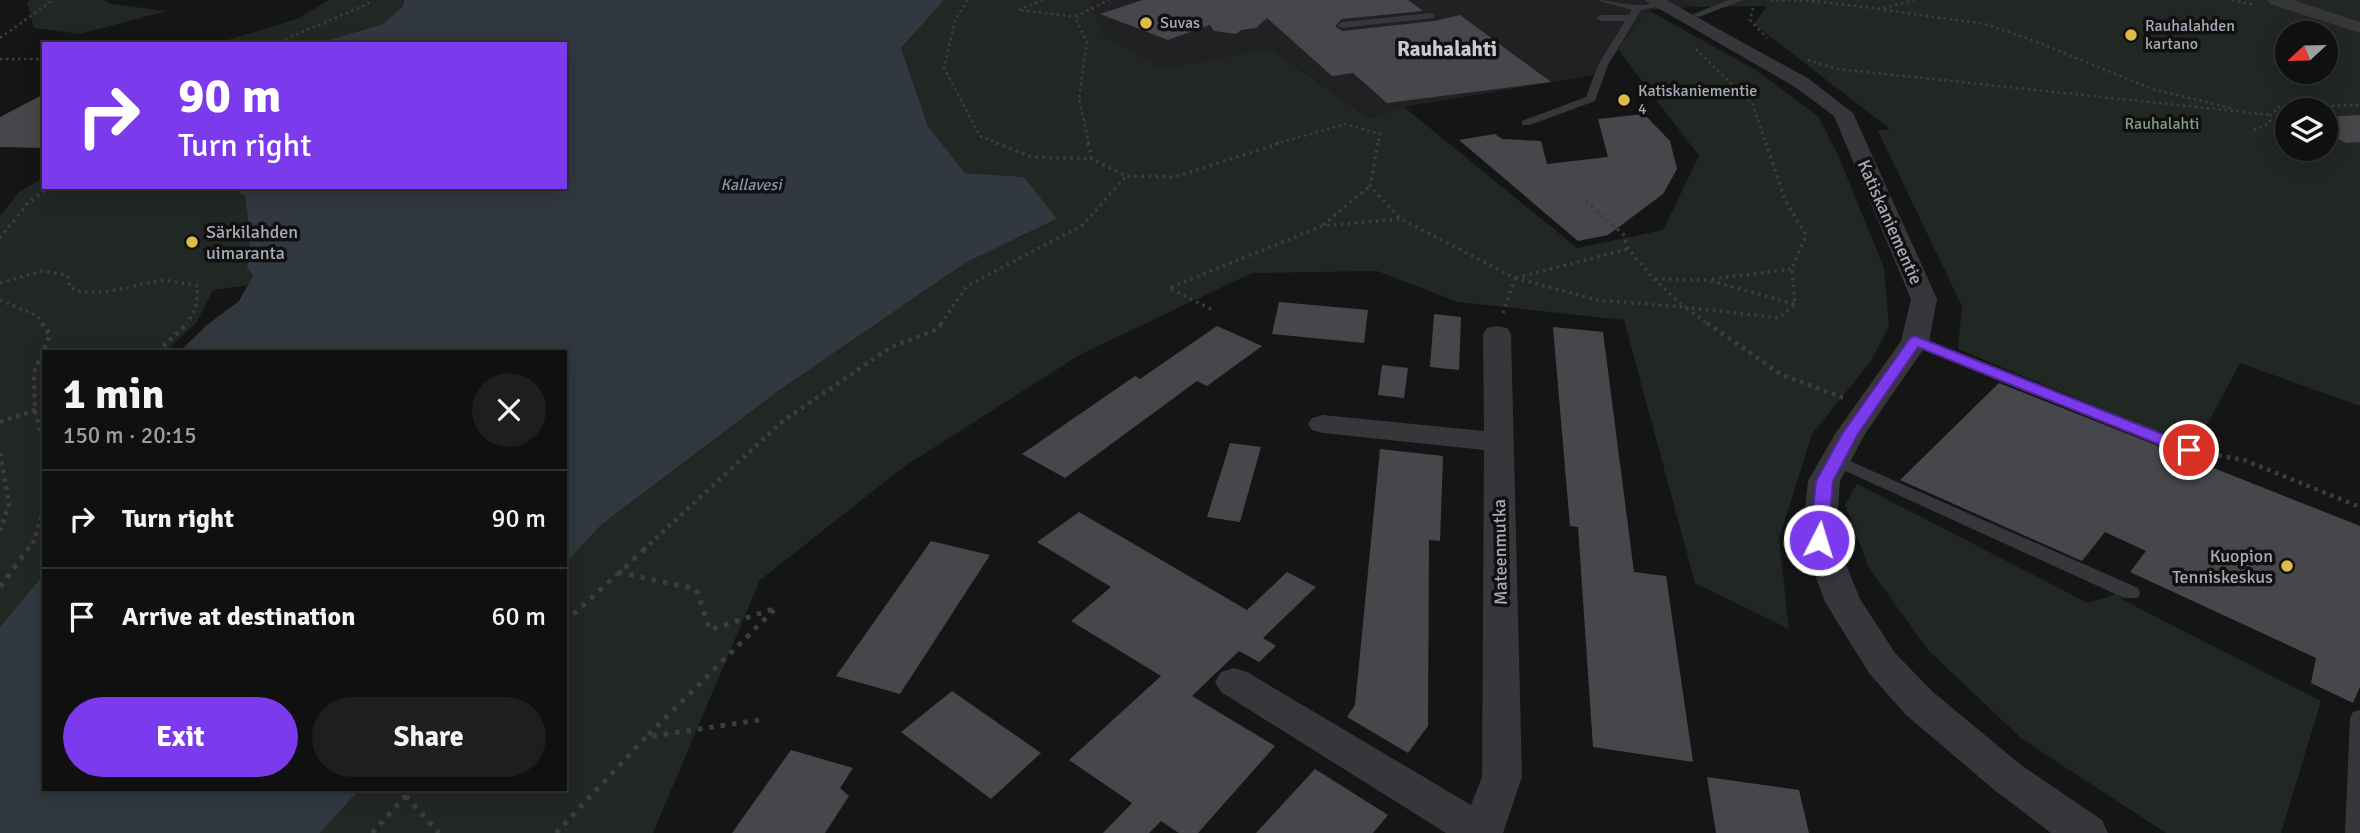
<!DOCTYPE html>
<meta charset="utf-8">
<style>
:root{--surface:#101010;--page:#1e1e1e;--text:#f1f3f6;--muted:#9c9d9f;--line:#303030;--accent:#7c3aed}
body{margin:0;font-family:Signika,sans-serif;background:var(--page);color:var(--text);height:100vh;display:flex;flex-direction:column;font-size:26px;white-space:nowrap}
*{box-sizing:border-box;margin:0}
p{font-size:23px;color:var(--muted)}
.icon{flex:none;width:38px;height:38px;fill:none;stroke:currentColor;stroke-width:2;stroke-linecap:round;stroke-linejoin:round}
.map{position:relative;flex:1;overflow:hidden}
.side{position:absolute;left:42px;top:350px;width:525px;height:441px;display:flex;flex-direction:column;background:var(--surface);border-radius:0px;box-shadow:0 4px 18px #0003,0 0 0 2px var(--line)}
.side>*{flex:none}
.guide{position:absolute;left:42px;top:42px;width:525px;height:147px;border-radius:0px;box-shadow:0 4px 18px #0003,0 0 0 2px var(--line);background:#7c3aed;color:#fff;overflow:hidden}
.needle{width:46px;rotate:248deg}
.controls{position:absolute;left:2275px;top:21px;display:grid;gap:14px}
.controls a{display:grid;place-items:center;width:63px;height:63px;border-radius:50%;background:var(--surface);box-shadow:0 4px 18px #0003,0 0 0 2px var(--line);font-size:35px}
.pin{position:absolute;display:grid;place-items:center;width:60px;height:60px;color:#fff;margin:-30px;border:4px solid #fff;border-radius:50%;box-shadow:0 2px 7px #0007}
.me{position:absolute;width:77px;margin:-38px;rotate:5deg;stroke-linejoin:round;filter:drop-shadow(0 0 5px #0008)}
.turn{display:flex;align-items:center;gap:24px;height:147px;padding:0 21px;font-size:32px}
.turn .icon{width:91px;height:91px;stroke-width:2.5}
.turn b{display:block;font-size:49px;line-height:60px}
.round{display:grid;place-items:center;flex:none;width:74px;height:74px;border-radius:37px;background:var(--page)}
.headline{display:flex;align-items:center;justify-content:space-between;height:119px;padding:0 21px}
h1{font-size:42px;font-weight:700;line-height:52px}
.button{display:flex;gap:14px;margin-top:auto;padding:14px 21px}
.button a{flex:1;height:80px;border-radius:42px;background:var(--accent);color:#fff;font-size:28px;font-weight:700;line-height:80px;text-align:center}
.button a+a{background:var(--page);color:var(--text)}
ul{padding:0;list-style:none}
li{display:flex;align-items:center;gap:21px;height:98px;padding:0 21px;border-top:2px solid var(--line)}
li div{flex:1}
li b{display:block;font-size:26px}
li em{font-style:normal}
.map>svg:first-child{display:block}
.built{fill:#212123}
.green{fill:#212823;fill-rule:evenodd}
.water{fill:#31383f}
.building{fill:#47474b}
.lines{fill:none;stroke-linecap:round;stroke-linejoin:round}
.path-far3{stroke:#3c3d41;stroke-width:2.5;stroke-dasharray:2.5 3.5;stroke-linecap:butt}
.path-far2{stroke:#3c3d41;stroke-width:3.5;stroke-dasharray:2.5 4.5;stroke-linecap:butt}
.path-far1{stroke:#3c3d41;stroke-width:4.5;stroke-dasharray:3.5 5;stroke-linecap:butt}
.path{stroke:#3c3d41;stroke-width:5;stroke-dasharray:4.5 7;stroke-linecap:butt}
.service{fill:#36363b;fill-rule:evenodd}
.minor{fill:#36363b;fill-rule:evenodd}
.route{fill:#7c3aed;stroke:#51269a;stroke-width:2}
.poi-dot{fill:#dbbc47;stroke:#101011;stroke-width:2.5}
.labels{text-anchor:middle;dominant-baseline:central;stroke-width:7;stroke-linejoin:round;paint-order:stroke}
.far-poi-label{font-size:16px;fill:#a8aab5;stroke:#101011;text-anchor:start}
.far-park-label{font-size:16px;fill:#819d86;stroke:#101011}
.far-water-label{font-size:16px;font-style:italic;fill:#8394ac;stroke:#101011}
.street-label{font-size:18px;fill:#a8aab5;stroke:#101011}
.poi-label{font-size:18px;fill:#a8aab5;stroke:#101011;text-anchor:start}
.far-district-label{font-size:21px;font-weight:bold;fill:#c8cad1;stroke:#101011}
</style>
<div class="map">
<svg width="2360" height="833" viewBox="0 0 2360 833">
<rect width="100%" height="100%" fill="#151516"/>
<path class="built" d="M1091,0H1681L1695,7L1648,10L1600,74L1404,107L1371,118L1270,49L1162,68L1103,35Z"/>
<path class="green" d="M32,0H104L111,4L167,11L80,34L34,28L27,2Z
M329,0H404V5L383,24L316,44H214L297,19Z
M944,0H1091L1103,35L1162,68L1270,49L1370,118L1404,107L1577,248L1663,230L1699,156L1618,49L1648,10L1754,69L1818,116L1838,155L1884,268L1889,326L1871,361L1812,434L1779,539L1789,629L1695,583L1624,320L1458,302L1377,271L1252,273L1081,354L905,466L760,580L653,833H320L360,789H565V564L601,525L781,389L965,263L1056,220L1024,177L965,173L928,126L901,48Z
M1681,0H2360V406L2240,363L2201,436L2155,431L1958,349L1962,306L1878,131L1890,129L1754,24L1767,6L1695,7ZM2287,33H2326V72H2287ZM2287,110H2326V149H2287Z
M44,177V187H230L245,195L250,235L247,268L253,276L250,285L213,290L196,323L165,352H44V574L0,627V216L18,193Z
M1857,484L2088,603L2117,594L2125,601L2321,701L2281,833H2166L2022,739L1928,650L1869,568L1845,505Z"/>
<path class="water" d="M404,0H944L901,48L928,126L965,173L1024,177L1057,219L965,263L781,389L601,525L565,564V352H179L207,325L239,301L253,276L247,268L250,235L245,196L230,187H565V44H316L383,24L404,5Z
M44,574V789H360L320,833H0V627Z"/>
<path class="building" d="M1143,0H1408L1423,11L1342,19L1335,26L1342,31L1434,21L1460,15L1551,82L1387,103L1353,73L1332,76L1267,18L1256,28L1241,30L1236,34L1214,31L1210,25L1168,40L1100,14Z
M44,94V148L0,147V117Z
M1644,114L1670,141L1677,169L1663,194L1608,235L1578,241L1459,140L1495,134L1502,139L1541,141L1547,164L1608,157L1598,119Z
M2360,115V142L2346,143L2326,132V117Z
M1279,302L1368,310L1364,343L1272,334Z
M1434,314L1461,317L1459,370L1430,367Z
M1217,326L1262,346L1207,386L1197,381L1065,478L1022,454L1135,376L1140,379Z
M1553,327L1603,332L1634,572L1666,576L1693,762L1593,747L1578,527L1570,526Z
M1382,365L1408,368L1404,398L1378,395Z
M1999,383L2360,526V687L2353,703L2311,683L2316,658L2130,572L2146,551L2105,532L2082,561L1900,480Z
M1230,443L1261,447L1240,522L1207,517Z
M1380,449L1443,456L1440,541L1429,540L1428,726L1408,753L1347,717L1355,705Z
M1079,512L1247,610L1287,572L1316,587L1263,638L1276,646L1259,662L1239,651L1192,696L1275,746L1198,833H1179L1161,821L1149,833H1103L1132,803L1069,760L1161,676L1071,621L1111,587L1037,542Z
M931,541L990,555L900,694L836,676Z
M952,691L1041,753L991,799L901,732Z
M791,750L853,768L840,788L849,796L825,833H732Z
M1315,769L1388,815L1373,833H1256Z
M1707,777L1799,790L1809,833H1716Z"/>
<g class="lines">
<path class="path-far3" d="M968,0L955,20L944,68L980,136L1001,144
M1043,0L1018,10L1075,17
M1770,0L1815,1L1880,9L1914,0
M2232,0L2255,5
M1753,8L1750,20L1767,38
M1884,10L1985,24L2032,40L2152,89L2235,109
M0,38L53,0
M274,44L368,4L370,0
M1696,49L1753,105L1766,144
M0,59H44
M1808,60L1838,69L2271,115
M2254,130L2270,123L2271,115L2278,107L2360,105
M1089,144L1079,99L1087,42L1075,17L1109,0
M1275,144L1345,124L1380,134L1378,144"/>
<path class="path-far2" d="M996,143L1032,157L1092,159
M1088,143L1092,159L1126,176L1175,177L1280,143
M1378,143L1370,186L1401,219L1515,278L1503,313
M1586,201L1623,234L1628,249L1654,279L1684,307L1779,318L1795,304L1792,269L1806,235L1785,200L1766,143
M1323,225L1370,186
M0,238L28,203L49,187
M1515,278L1598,300L1684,307L1709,324
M1516,278L1628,249
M1655,279L1708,280L1794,304
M1712,279L1792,269
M0,283L42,271L67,275L70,288L82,292H105L164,280L198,286L196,307L187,324
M0,300L38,316L43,324
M1211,309L1169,288L1322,226L1400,219
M941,324L967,286L1083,225L1126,176"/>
<path class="path-far1" d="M42,323L50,335L34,373L35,411L44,445
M1707,323L1782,375L1846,399
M157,352L188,323
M0,422L44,407
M0,453L9,504L0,531
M2210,454L2244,460L2360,507
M27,550L34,541L44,507
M643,550L783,421L891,347L938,329L942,323"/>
<path class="path" d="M618,572L696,589L710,630L776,608L646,737
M0,587L28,549
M565,622L645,549
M406,796L439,833
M372,833L412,789
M556,833L646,737L766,719"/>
<path class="service" d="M1596,0C1611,0 1624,5 1638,5C1648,6 1658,0 1667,5L1641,10L1608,65L1595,101L1530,125H1522V121L1586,97L1598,65L1625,21H1601L1596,18L1601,15H1629L1632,10Z
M1729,0H1743L1699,17L1691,15Z
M1431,13L1434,14V18L1342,28L1337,25L1342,22Z
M1915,337L2195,446L2197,450L2189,455L2183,454L1910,344L1908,341L1910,338Z
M1836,455L2138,588L2140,593L2138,598H2124L1830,464L1828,460Z
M2360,710V833H2345L2350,718L2353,712Z"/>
<path class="minor" d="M1644,0H1666L1809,79L1853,113L1937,299L1929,341L1865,434L1840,481L1836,540L1860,599L1895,653L1933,692L2021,765L2102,820L2108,833H2051L1993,789L1905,714L1869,673L1825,602L1802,540L1808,481L1835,434L1901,341L1911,299L1834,116L1795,87Z
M2267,0H2293L2360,22V33L2270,4Z
M1497,326L1507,328L1511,334L1522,777L1503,833H1446L1221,692L1215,682L1221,672L1234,668L1247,672L1471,805L1482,777L1484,450L1323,433L1312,430L1308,424L1312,418L1323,415L1484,431L1483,334L1487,328Z"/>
</g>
<path class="route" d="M1915,336L2195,447L2197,450L2189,456L2183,454L1918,347L1858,434L1833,481L1828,540L1819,546L1813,545L1810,540L1816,481L1842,434L1910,338Z"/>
<g class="poi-dot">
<circle cx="1146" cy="23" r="7"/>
<circle cx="2131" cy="35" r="7"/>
<circle cx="1624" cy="100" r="7"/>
<circle cx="192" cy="242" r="7"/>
<circle cx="2287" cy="566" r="7"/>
</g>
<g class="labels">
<g class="far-poi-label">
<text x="1160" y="23">Suvas</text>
<text x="2145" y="26">Rauhalahden<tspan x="2145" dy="18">kartano</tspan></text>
<text x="1638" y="91">Katiskaniementie<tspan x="1638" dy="18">4</tspan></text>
</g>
<g class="far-park-label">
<text x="2162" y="124">Rauhalahti</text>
</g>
<g class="far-water-label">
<text x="751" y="185">Kallavesi</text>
</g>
<g class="street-label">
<text transform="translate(1890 222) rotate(66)">Katiskaniementie</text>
<text transform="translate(1500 552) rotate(-91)">Mateenmutka</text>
</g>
<g class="poi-label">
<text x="206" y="232">Särkilahden<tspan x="206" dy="21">uimaranta</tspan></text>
<text x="2273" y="556" text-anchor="end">Kuopion<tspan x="2273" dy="21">Tenniskeskus</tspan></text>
</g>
<g class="far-district-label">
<text x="1447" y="49">Rauhalahti</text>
</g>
</g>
</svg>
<div class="controls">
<a><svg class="needle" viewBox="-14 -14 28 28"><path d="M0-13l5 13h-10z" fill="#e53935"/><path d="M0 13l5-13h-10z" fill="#9c9d9f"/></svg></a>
<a><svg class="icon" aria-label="layers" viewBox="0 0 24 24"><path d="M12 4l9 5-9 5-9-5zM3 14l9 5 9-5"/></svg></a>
</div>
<div class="pin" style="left:2189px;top:450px;background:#d93025"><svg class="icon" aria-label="arrive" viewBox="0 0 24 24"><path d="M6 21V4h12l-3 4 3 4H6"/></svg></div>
<svg class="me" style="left:1819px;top:540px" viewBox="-20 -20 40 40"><circle r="17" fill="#7c3aed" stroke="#fff" stroke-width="3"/><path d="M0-11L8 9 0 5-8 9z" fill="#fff"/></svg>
<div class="guide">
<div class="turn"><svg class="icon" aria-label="right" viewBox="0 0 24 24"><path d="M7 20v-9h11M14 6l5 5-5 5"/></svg><div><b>90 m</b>Turn right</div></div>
</div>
<section class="side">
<div class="headline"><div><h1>1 min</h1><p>150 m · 20:15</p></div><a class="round"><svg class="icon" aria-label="close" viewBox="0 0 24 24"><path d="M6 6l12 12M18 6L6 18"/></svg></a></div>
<ul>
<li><svg class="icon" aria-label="right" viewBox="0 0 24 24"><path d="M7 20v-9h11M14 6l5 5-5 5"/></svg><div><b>Turn right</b></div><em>90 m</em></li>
<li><svg class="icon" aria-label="arrive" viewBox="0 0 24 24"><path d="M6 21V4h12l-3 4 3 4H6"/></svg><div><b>Arrive at destination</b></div><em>60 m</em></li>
</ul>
<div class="button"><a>Exit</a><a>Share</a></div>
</section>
</div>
